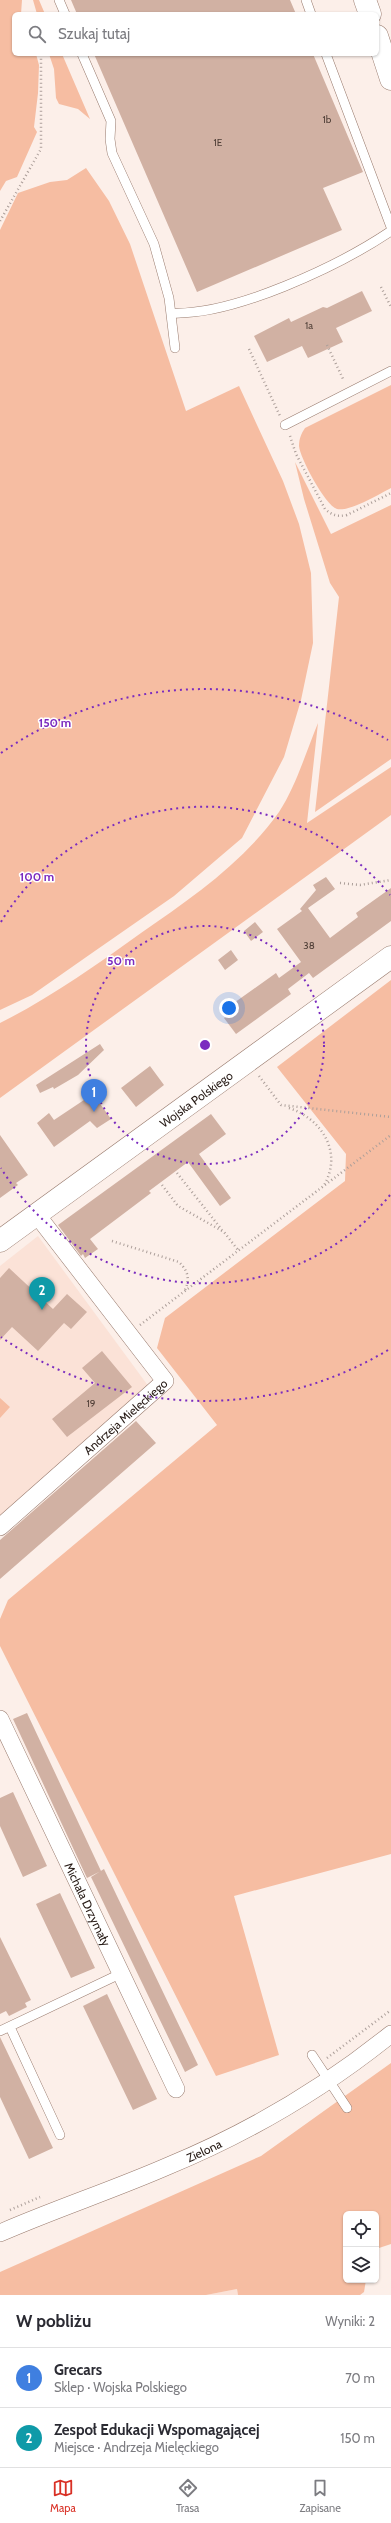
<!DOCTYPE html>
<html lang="pl">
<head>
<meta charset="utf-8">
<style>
  :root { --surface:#fff; --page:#f7f7f7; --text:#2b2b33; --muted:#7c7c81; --line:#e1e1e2; --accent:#d93025 }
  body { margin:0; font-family:Cabin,sans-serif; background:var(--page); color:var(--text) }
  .controls { position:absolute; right:12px; bottom:12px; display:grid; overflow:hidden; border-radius:6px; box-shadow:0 1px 3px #0004 }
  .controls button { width:36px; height:36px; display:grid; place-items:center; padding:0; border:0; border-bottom:1px solid var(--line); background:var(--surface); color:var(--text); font:20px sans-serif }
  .you { position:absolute; left:229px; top:1008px; width:14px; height:14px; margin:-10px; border:3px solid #fff; border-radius:50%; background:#1a73e8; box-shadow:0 0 0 6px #1a73e833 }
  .badge { display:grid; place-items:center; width:26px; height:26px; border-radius:50%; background:var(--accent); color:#fff; font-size:13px; font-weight:700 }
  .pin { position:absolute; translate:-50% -33px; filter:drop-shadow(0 1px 2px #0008) }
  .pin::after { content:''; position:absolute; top:21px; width:14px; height:12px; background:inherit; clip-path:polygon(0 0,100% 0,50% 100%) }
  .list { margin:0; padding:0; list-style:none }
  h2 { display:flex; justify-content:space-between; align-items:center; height:52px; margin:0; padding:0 16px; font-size:17px }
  h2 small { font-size:13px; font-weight:400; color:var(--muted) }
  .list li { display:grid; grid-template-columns:26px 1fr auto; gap:12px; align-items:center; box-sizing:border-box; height:60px; padding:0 16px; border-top:1px solid var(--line) }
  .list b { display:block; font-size:15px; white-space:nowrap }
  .list p { margin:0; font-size:13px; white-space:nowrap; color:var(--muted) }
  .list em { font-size:13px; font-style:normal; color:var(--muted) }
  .icon { flex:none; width:22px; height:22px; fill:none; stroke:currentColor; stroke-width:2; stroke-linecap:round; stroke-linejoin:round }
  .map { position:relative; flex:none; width:391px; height:2295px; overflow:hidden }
  .search { position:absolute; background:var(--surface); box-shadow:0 1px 3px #0004; left:12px; right:12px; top:12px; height:44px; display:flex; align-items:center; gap:10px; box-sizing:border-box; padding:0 14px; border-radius:6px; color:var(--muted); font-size:15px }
  .sheet { height:172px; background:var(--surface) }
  nav { display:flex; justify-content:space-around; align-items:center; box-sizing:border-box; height:56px; border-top:1px solid var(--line); background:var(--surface); font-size:11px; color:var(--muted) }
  nav a { display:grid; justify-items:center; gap:2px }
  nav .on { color:var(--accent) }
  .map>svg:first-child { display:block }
</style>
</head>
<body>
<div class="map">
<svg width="391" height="2295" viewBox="0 0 391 2295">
  <rect width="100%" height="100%" fill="#fcefe9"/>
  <path fill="#fbe2d7" d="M38,1236L149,1387L0,1520V1266Z
    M237,2289L238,2295H206Z"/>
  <path fill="#f6bda2" d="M0,0H22L21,14H14V54H36L39,65L38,93L34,127L37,132L17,177L6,181L0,191Z
    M33,0H39L45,14H37Z
    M49,54H62L90,119L78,109L59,104L56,98L54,69Z
    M86,168L109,201L130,244L186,411L239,386L283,481L299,524L311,573L313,643L301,700L284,757L242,838L222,855L174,896L92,953L32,995L0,1010V230L18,193L50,182L67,180Z
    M391,385V488C379,494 350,512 337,509C325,505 300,458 299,446C299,439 301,434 305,428Z
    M295,462L331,534L391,505V759L315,812L339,597L330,583L304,499Z
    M318,723L307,823L391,767V815L0,1098V1023C50,998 95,966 141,933C191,898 243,863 279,812C296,786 306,752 318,723Z
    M391,980V1854L234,1896L279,2055L216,2076L0,1646V1619L8,1600L217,1425L157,1348L165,1318L345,1181L346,1154L277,1067Z
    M0,1398L10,1407L0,1418Z
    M391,2063V2244L376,2249V2214H346V2280H366L364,2292L360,2295H238L237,2289L206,2295H0V2272L261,2156Z"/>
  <path fill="#d1b1a3" d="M71,0H290L296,14H77Z
    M94,54H313L363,172L323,188L342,230L197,292Z
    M362,291L372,311L336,328L343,342L308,358L302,346L267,362L254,336L289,318L291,322L323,307L327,308Z
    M326,877L335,889L308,908L330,938L358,917L356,913L391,888V921L313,978L309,973L288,989L291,994L236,1034L224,1018L228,1015L224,1010L276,973L279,978L301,962L277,929L302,911L300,909L316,890L313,885Z
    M255,922L263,932L251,941L244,931Z
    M231,950L238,960L225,970L218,960Z
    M100,1044L104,1050L78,1075L54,1089L53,1087L40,1093L36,1085Z
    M150,1066L164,1085L136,1107L121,1088Z
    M93,1094L111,1119L97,1128L90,1121L54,1147L37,1123L49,1113L54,1120Z
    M211,1114L226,1134L199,1154L231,1198L220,1206L188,1162L149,1191L151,1193L90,1239L98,1249L85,1258L83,1254L81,1256L58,1225Z
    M0,1135L28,1175L16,1183L18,1185L0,1198Z
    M9,1268L53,1309L67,1294L87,1312L71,1329L64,1323L38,1351L12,1327L0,1340V1278Z
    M102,1351L132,1387L67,1437L52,1419L95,1383L82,1368Z
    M136,1421L156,1443L0,1579V1540Z
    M27,1713L101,1871L87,1878L13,1719Z
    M13,1792L47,1866L23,1877L0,1826V1798Z
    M104,1869L198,2065L185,2072L91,1877Z
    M60,1893L95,1968L71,1978L36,1904Z
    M0,1937L31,2000L25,2003L27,2007L9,2016L6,2011L0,2014Z
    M107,1994L157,2099L133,2110L83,2006Z
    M0,2037L53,2148L29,2159L0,2097Z"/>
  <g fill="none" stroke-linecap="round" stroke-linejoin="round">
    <g stroke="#987a6d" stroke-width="10">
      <path id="lane" d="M59,0L65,14
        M306,0L311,14
        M82,54L111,121L110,139L112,153L154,244L169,298L175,348
        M326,54L391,227
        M171,313C233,316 339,266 391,231
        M285,425L391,371
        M10,2027L60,2135
        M0,2031L122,1973
        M312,2055L347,2108"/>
    </g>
    <g stroke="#987a6d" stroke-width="18">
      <g id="street">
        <path id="s1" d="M0,1527L165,1381L37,1215"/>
        <path id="s2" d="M0,1719L176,2089"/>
        <path id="s3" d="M0,2233C55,2209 113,2190 168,2166C248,2133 324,2088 391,2034"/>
      </g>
    </g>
    <g stroke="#987a6d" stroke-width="23">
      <g id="secondary">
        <path d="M365,0L370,14"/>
        <path d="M377,36L391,79"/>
        <path id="s4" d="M0,1241L391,957"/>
      </g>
    </g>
    <path stroke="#ac9f9a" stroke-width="2.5" stroke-dasharray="1 3" stroke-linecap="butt" d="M0,221L41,149V54
      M381,287L391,307
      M327,345L344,381
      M249,349L280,416
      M290,436L296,454L325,509C332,515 337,517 347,515L391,493
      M340,883L360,885L391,880
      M259,1076L281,1105L391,1117
      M289,1108C322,1119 344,1153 323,1187
      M177,1173L222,1230
      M162,1185L178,1206L224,1232L238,1250
      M112,1241L179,1262C189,1272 190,1280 184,1292
      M140,1325L391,1135
      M327,2058L391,2010
      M10,2210L40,2197"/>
    <use href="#lane" stroke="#fff" stroke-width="9"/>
    <use href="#street" stroke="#fff" stroke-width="17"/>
    <use href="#secondary" stroke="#fff" stroke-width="22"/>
  </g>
  <g fill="none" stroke="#7b2cbf" stroke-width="2" stroke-dasharray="2 4">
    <circle cx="205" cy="1045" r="119"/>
    <path d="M390 1195A238 238 0 0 1 1 1168M1 922A238 238 0 0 1 390 895"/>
    <path d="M388 1350A356 356 0 0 1 1 1337M1 753A356 356 0 0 1 388 740"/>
  </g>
  <g text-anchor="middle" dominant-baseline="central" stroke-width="3" stroke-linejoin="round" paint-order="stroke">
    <g font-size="10" fill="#514038">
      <text x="327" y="119">1b</text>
      <text x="218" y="142">1E</text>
      <text x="309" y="325">1a</text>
      <text x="309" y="945">38</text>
      <text x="91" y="1403">19</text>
    </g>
    <g font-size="12" fill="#261a15" stroke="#fff">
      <text stroke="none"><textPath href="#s4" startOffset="242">Wojska Polskiego</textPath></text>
      <text stroke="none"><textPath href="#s1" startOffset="167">Andrzeja Mielęckiego</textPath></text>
      <text stroke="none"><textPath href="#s2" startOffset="205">Michała Drzymały</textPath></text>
      <text stroke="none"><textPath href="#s3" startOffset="220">Zielona</textPath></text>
    </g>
  </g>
  <circle cx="205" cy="1045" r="6" fill="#7b2cbf" stroke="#fff" stroke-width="2"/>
  <g font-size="12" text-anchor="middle" font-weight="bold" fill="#7b2cbf" stroke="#fff" stroke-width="3" stroke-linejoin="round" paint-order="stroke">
    <text x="55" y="727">150 m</text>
    <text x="37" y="881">100 m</text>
    <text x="121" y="965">50 m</text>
  </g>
</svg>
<div class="controls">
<button><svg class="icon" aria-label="locate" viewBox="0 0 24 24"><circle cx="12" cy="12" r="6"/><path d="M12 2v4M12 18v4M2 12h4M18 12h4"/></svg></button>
<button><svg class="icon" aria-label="layers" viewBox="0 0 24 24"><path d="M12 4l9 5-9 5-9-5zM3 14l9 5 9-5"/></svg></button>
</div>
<div class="you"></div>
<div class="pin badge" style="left:94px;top:1112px;background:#3f7fe0">1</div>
<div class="pin badge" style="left:42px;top:1310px;background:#0f9aa8">2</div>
<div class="search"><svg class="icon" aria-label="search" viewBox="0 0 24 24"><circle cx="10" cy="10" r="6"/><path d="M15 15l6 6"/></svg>Szukaj tutaj</div>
</div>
<section class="sheet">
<h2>W pobliżu<small>Wyniki: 2</small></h2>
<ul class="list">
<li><span class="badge" style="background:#3f7fe0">1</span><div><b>Grecars</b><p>Sklep · Wojska Polskiego</p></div><em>70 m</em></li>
<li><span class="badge" style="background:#0f9aa8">2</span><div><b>Zespoł Edukacji Wspomagającej</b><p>Miejsce · Andrzeja Mielęckiego</p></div><em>150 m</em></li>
</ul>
</section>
<nav>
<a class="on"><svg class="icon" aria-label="map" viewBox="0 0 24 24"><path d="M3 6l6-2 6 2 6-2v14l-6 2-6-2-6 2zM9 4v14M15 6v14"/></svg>Mapa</a>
<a><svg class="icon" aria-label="directions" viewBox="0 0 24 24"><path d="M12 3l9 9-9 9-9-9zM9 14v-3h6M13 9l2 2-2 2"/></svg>Trasa</a>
<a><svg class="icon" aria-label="saved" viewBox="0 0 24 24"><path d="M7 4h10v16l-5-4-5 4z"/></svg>Zapisane</a>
</nav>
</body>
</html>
